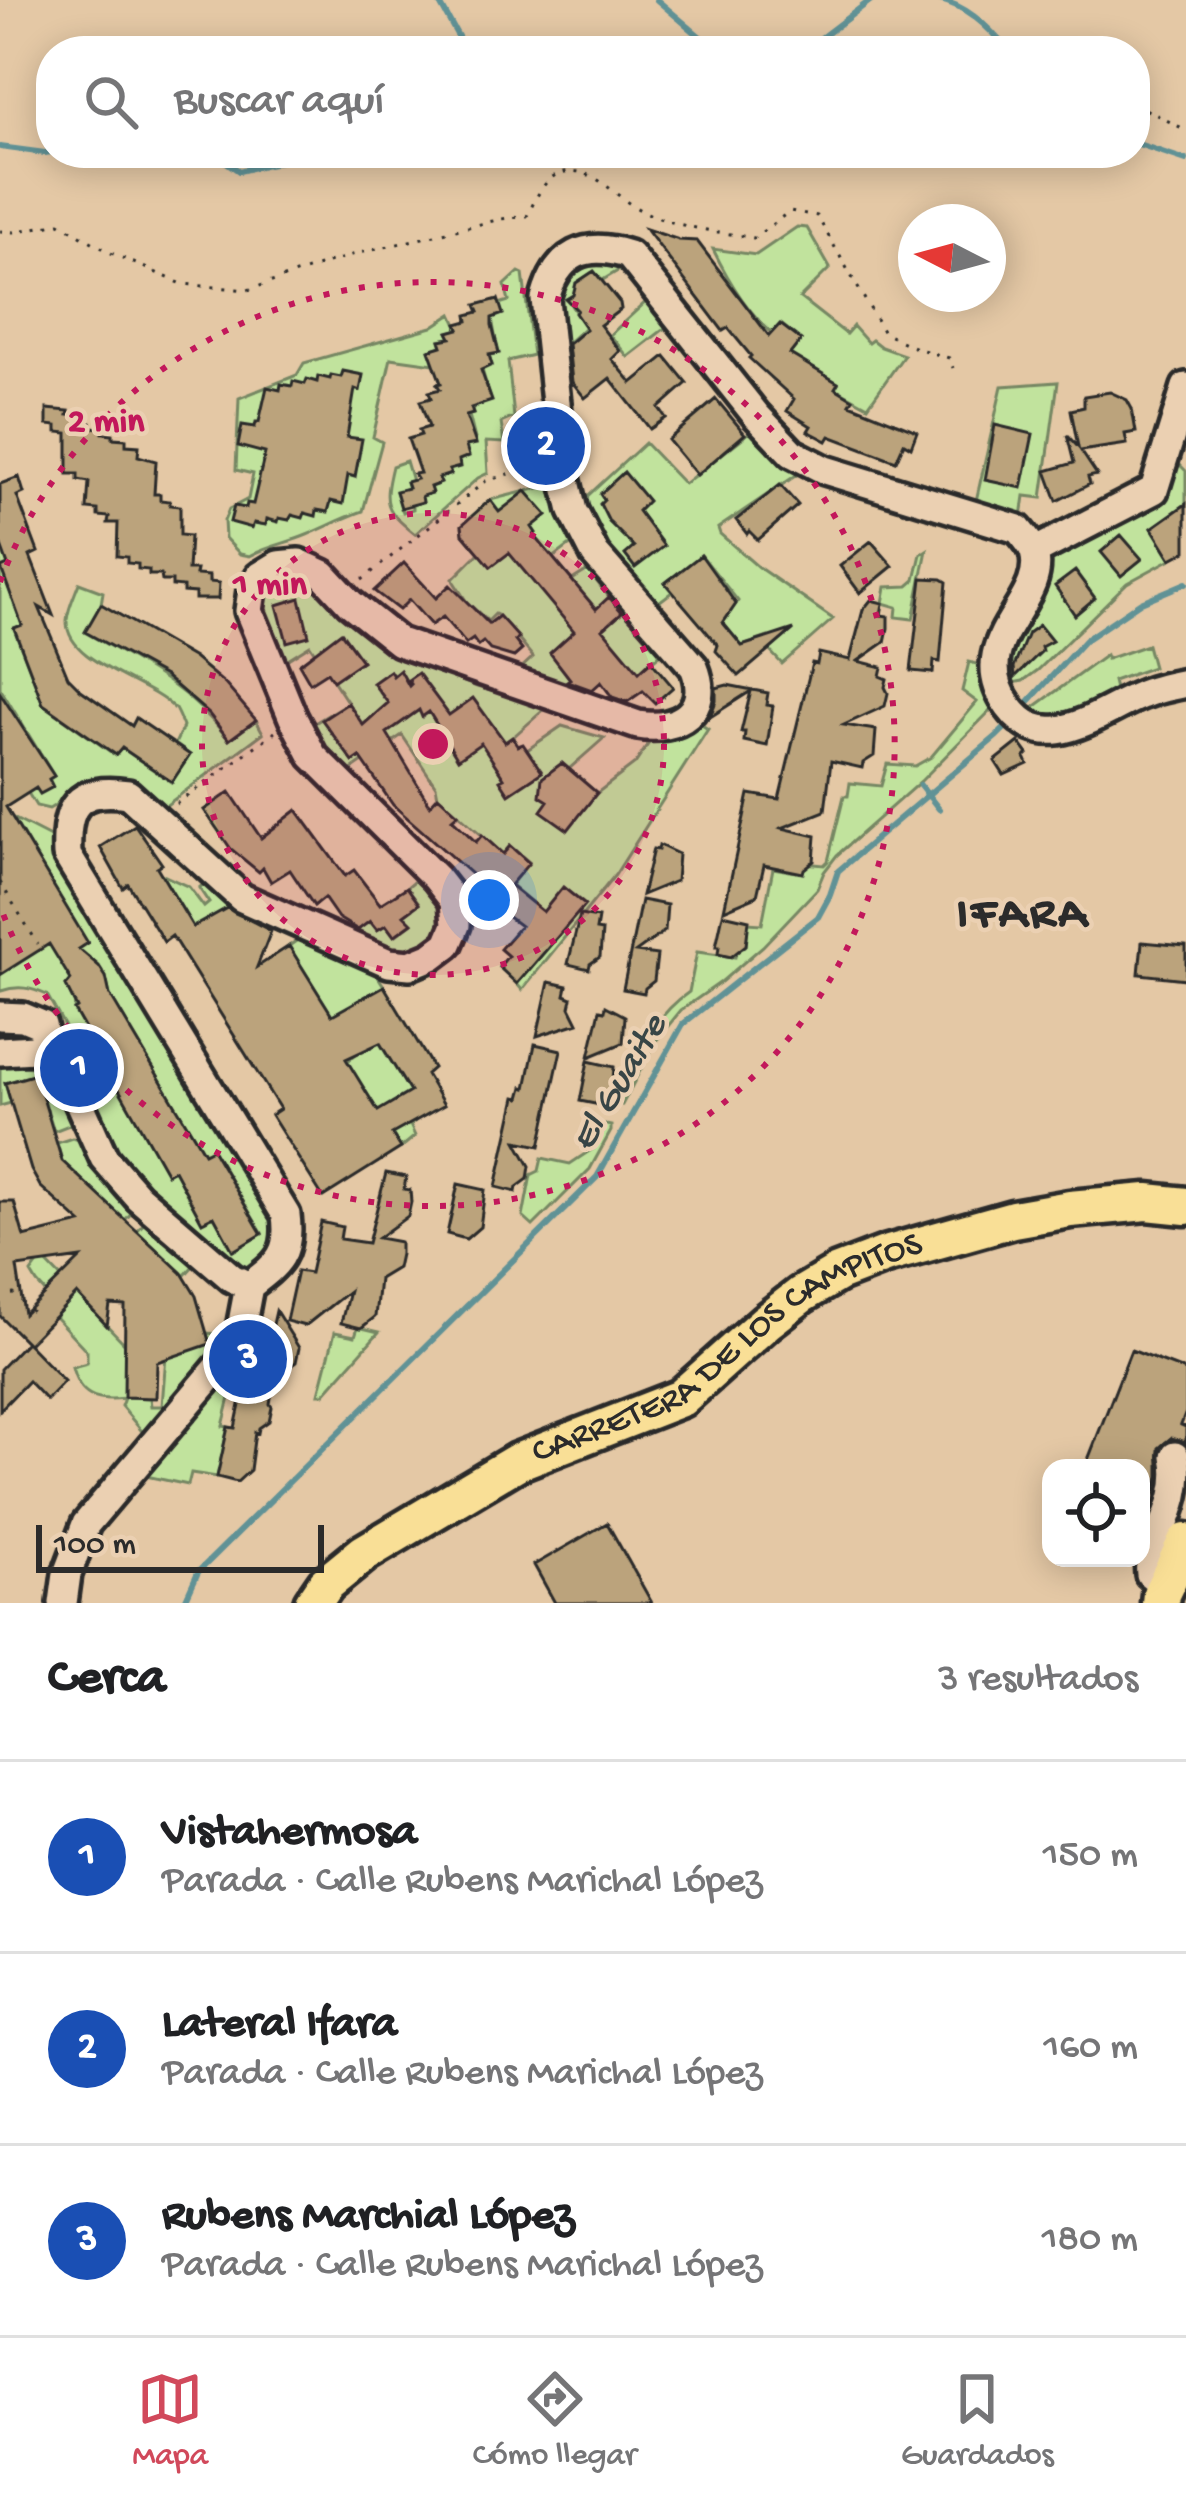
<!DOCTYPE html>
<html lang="es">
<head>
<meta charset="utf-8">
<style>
  :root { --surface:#fff; --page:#f2f2f2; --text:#202124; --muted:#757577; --line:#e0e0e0; --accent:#d1495b }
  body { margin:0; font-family:"Gochi Hand",sans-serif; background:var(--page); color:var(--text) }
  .controls { position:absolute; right:36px; bottom:36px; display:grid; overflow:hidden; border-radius:24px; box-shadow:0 6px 30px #0003 }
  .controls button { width:108px; height:108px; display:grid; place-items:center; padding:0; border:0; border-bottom:3px solid var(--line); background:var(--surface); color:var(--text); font:60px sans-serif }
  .compass { position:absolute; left:898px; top:204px; width:108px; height:108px; border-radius:50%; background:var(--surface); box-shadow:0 6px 30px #0003; rotate:276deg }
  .scale { position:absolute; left:36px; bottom:30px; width:288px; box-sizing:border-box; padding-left:12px; border:6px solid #2b2b2b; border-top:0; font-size:33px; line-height:42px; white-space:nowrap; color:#2b2b2b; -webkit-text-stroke:9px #ebd0b2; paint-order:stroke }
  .you { position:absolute; left:489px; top:900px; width:42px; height:42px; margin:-30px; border:9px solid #fff; border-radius:50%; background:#1a73e8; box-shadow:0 0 0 18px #1a73e833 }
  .badge { display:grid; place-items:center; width:78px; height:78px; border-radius:50%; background:var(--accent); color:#fff; font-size:39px; font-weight:700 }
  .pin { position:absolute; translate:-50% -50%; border:6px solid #fff; box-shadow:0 3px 12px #0006 }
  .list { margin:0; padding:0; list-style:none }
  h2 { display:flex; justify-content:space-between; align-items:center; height:156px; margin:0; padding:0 48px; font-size:51px }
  h2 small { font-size:39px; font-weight:400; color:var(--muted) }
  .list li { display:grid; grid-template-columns:78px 1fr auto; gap:36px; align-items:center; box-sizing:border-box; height:192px; padding:0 48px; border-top:3px solid var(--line) }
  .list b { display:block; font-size:45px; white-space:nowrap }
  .list p { margin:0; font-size:39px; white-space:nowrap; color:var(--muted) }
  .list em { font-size:39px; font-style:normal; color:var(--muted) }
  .icon { flex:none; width:66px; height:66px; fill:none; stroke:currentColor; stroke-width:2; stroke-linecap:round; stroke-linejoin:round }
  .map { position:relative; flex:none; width:1186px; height:1603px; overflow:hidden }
  .search { position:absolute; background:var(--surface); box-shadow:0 6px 30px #0003; left:36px; right:36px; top:36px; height:132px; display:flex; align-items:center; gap:30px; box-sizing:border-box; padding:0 42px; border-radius:48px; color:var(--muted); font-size:45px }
  .sheet { height:732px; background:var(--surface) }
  nav { display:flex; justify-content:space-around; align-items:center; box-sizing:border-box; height:168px; border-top:3px solid var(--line); background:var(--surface); font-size:33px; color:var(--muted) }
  nav a { display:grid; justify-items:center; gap:6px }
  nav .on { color:var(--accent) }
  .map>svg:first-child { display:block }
</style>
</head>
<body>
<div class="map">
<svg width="1186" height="1603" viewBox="0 0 1186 1603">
  <rect width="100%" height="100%" fill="#e4c8a5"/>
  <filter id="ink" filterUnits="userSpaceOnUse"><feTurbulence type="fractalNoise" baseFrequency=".00833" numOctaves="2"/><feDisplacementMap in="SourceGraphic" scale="24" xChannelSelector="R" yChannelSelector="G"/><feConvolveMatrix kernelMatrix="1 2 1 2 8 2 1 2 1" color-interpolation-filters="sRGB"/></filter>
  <g filter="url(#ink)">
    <path fill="#c1e39d" stroke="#768764" stroke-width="3" fill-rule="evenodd" d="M797,227L807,228L830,268L800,298L846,334L853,326L868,343L872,340L881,347L904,355L868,406L835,388L838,383L814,369L795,398L771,378L801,340L781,324L772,333C746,311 728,280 713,249L756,255Z
      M592,262L605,263L621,269L601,281L596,274L591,273L576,283L579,292L571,296L569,302L585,327L559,351C556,307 546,284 592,262Z
      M519,272L523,274L533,355L508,361L514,417L501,423L504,443L486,442L488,473L478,478L415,534C384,509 383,504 392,466L406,461L412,481L408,488L396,492L403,512L413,509V505L422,496L431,493L430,487L440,483L439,478L451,474L449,470L459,460L466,446L476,443L469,415L473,414L471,407L491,400L482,370L492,365L489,355L498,353L492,318L502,314L499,304L509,301L505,285Z
      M648,300L668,326L628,357L610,335Z
      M452,314L459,329L449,332L451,338L440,340L442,346L430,350L434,364L391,358L373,437L382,442L363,511C343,518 326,527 307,535C288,543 268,546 250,556L240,554L225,538L224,521L229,509L248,499L253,474L236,470L239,398L297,375L304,363L432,327Z
      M1058,382L1042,498L1025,496L1022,517L976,501L1002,386Z
      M750,432L798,474L718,528L720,534L758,567L833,619L782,664L769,650L775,645L768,637L742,646L723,623L738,601L702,556L665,583L672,592L655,605L615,564L580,503L645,443L684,484Z
      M1178,463L1186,471V504L1152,528L1171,559L1127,583L1038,670L1023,681L1013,683C1000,652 1014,649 1025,622C1032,605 1042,564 1053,553C1093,514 1161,534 1178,463Z
      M551,485L573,543L553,558L572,580L588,570L604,591L662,653L639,672L581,669L558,689L516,673L533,657L499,616L495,614L488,621L467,602L454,582L453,579L479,553L463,534L462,525L490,500Z
      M0,543L8,565L2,569L22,625L14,628L43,704L115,755L122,748L171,782L190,755L175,744L183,727C182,724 177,712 175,709C149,681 65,663 67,620C68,608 75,594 79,583L103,592L101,604L86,633C144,665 187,686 229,740L256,720L263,733L164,807C140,789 112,767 81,784C69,791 61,803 49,809L36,806L28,793L54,776L0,688Z
      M927,550L913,619L896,617L897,607L883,603L886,587L908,586L915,580L921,554Z
      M273,578H292L308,582L385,651L477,687L548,706L513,737L518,746L527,750L562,726L604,738L569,769L597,793L635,764L653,737L692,719L708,729L615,875L522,990L517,984L584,904L563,887L543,912L511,885L529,862L510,846L503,854L438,796L436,786L402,735L347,773L308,727L348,703L310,645L283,662L263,616L264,585Z
      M1147,645L1153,667L1113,681L1116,694L1058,720L1026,713L1106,655L1107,659Z
      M969,662L981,665L985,691L994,707L921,781L837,855L824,872L817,889L763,946L721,982L681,1010L655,1042L622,1105L614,1103C636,1062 649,1019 689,992L697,952L735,957L737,947L743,948L746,945L748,923L762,924L773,868L802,873L805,863L824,865L828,861L844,796H848L850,783L881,786L887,764L915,766L931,757L977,702L962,691Z
      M13,818L52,838L61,865L273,1220L277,1246L257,1266L240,1271L216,1257L122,1156L105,1123L66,1029L47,995C31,988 19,985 1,991L0,989V872L60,959L87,943ZM94,962L106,977L110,996L204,1153L212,1149L262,1233L233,1251L214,1216L202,1221L174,1170L167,1173L74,1010L75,1003L66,986L82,968Z
      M161,874L189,887L204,907L209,903L199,888L206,882L234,905L195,930Z
      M418,878C441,900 448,909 436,940C399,958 389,948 353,933L370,921L377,930L386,925L395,936L411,924L404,915L419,903L407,887Z
      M299,939L377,975L384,986L355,1003L410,1092L401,1097L414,1122L410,1125L415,1136L401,1148L347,1062L356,1054L289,946Z
      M0,1064C62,1069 52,1067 77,1122L54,1131L36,1074L5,1083L11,1103L0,1106Z
      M601,1124L611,1126V1131L590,1169L533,1226L523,1217L531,1175L539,1171L542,1158L570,1164L594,1148Z
      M72,1138L80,1140L107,1182L135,1209L125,1220L62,1161L57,1143Z
      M145,1222L194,1265L184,1276L137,1231Z
      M42,1258L125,1344V1397L150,1398L151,1406H162L166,1355L210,1344L207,1333L216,1334L224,1339L145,1435L121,1406L124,1398C95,1402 79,1395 72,1367L87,1363V1351L55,1317L61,1309L37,1283L31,1273Z
      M358,1327L379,1332L324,1394H319L335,1332L355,1336Z
      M232,1376L240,1378L233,1386L223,1426L228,1427L217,1477L191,1473L188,1485L146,1476Z"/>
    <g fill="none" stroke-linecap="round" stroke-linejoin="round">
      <path stroke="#619296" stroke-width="6" d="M438,0L466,51
        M657,0L710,45L730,51
        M940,0C968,6 990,28 1008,51
        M804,51L871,0
        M1135,143L1186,160
        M0,147L45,153L51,152
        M214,153L239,171L281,161L290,153
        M1022,709L1085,640L1141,602L1186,583
        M920,785L939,809
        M184,1603L198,1572L597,1177L683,1024L818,917L830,895L838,871L997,736L1010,723"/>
    </g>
    <path fill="#bba37b" stroke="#2b2b2b" stroke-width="3" fill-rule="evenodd" d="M646,229L679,240L697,241L769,336L780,324L801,340L790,354L838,383L835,388L853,399L850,404L917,431L911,447L904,443L896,461L830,436L827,441L808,431L811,426L787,411L794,399L749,358L751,356L728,328L723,331Z
      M594,271L620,303L621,309L600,325L620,351L612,359L632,383L665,356L687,383L659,408L666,418L650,429L610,378L585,398L572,382L568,344L586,329L575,313L577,310L566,299L573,295L576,283Z
      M498,299L503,314L492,318V325L499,353L489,355L492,365L481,370L492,401L471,408L473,414L466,416L476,444L466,446L469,456L459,460L460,467L449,470L451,474L439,478L441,483L430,487L432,493L422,496L423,502L401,508L396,491L408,488L406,482L417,479L414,474L420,473L408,439L421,435L419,430L429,427L420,401L431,398L429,392L440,389L437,384L441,383L429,350L442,346L440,340L451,338L448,332L459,329L457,324L468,321L467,315L479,312L476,305Z
      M343,371L363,375L360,391L355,389L347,437L362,439L355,477L348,475L343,504L331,501L328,512L317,510L316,516L305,513L303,518L292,515L289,520L279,518L278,522L267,519L266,525L254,523L252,528L230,522L234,506L246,508L247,503L253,504L265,453L238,446L242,425L255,427L256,422H259L267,387L280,390L281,384L292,386L293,381L305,384L307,379L317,382L318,376L330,379L331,375L341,377Z
      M1110,392L1127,400L1132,409L1136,432L1125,434L1127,444L1081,451L1097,475L1088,477L1090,484L1057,501L1046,471L1074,463L1067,435L1078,447L1071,410L1084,407V396Z
      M716,399L745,434L697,475L668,440Z
      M47,409L69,411L68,415L81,416V422L91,423V427L103,428V433L113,434V438L126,439V445L139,446L138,456L156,461L154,494H160V500L170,501V505L180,506V535L190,536L188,570H197L196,575L209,576V582L219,583L218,599H195V593L183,592V587L172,586V581H162L161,575H149V570L138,569V564L127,563V557L117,556L118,523H108L109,517L98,516V510L87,509L89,482L78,480V474H68V433L57,432V426L47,425Z
      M995,425L1033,434L1022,488L985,480Z
      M624,472L648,501L638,511L664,546L635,568L625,555L634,547L609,522L600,504L604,500L600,494Z
      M19,477L24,493L17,496L38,552L30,556L53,615L39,607L68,677L81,690L132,726L136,718L190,755L172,782L122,748L116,755L43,704L14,628L22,625L1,568L8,565L0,543V484Z
      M780,485L798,505L758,540L749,531L747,534L736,520Z
      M526,491L547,515L532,527L536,533L534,535L596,609L609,597L622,612L603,629L639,672L651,661L673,687L655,703L643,691L627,702L612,697L601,682L592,690L567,681L570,679L550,653L574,631L509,553L491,567L463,534L462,525L490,500L499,512Z
      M1186,504V551L1171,559L1152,528Z
      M1121,535L1142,559L1121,576L1101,552Z
      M871,541L893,566L860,593L840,566Z
      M701,555L736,604L723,623L742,646L794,629L739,676L716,651L718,645L665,583Z
      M404,563L436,598L450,585L489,624L499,616L519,638L515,641L522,650L514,657L490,650L483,642L478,646L473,639L466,644L443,617L431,625L409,600L399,610L374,591Z
      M1075,571L1095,598L1075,615L1055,586Z
      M922,578L942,579L947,582L940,662L934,661L933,673L911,671Z
      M300,598L309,636L287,642L277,605Z
      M871,600L883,603L881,615L888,616V628L885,642L858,661L882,667L880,676L887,679L885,687L888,693L885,706L844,725L876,730L874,756L863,763L862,768L831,761L825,811L782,828L816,836L814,861L804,869L803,873L764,865L757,896L724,910L749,794L779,799L812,663L817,664L819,653L850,660L863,610Z
      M101,604L194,658L225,684L256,720L229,740L209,714L165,676L85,632Z
      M1039,625L1052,641L1041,647L1042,651L1015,677L1014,667L1028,633Z
      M341,632L362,661L333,681L327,672L310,683L299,664Z
      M400,670L409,686L411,684L408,680L418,673L449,715L473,698L505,742L512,737L518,746L523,744L542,772L509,794L500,780L504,778L481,743L458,759L429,712L422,717L419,710L387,733L430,805L438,796L458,814L452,819L476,842L482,835L503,854L510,846L529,863L510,885L543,912L563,887L585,905L517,984L499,967L508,956L500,949L520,926L474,891L481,883L393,805L360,757L353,762L322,720L348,703L363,725L388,703L373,683L390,671L393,676Z
      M727,685L768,693L766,705L773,706L767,746L744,741L745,732H741L751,691L710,717L716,701V688Z
      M0,693L54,776L49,779L53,787L40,794L36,788L6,807L88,943L79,949L99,966L106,977L110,995L179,1111L204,1153L212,1149L262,1234L233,1251L214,1216L202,1222L174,1170L167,1174L74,1010L77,1008L66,986L71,980L49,944L0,975Z
      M1019,742L1028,754L1025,757L1028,764L1004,775L995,761Z
      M562,763L597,793L568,830L541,811L548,801L540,796L542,778Z
      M230,792L261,838L297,810L345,876L354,870L380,904L407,887L419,904L404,915L412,923L394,936L386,925L377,930L370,921L358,930L338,918L324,898L314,906L290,870L271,882L263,868L259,872L231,849L204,810Z
      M135,825L162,864L157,867L193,927L227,908L271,931L257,967L289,946L332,1015L384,986L433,1068L426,1074L444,1105L392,1134L401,1148L323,1197L271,1115L280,1109L172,936L164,942L128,884L123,888L100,847ZM380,1043L410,1092L378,1111L346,1059Z
      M659,845L678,854L676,881L642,895L653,849L658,850Z
      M641,900L667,905L665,931L636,952L657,955L654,981L645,988L644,993L623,989Z
      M723,914L749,920L746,945L731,957L718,954L719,946H716Z
      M580,915L598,918L596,930L602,931L600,957L590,964L589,969L568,964Z
      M1142,942L1186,946V979L1139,974Z
      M549,982L567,986L565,995L572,998L570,1007L578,1023L537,1036Z
      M606,1006L625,1016L623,1043L589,1057L600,1010L605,1011Z
      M535,1044L561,1050L540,1146L516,1141L530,1166L528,1179L517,1187L516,1192L496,1187L516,1097L520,1098L523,1087L526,1088Z
      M588,1061L614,1067L612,1093L601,1100L600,1105L580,1101Z
      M36,1074L62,1161L182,1273L196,1296L210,1344L157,1362L156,1398L124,1397L125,1306L110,1305L107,1326L77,1294L28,1344L0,1316V1202H14L24,1237L81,1223L40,1186L31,1170L5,1083ZM81,1258L24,1314L17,1267Z
      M386,1173L406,1177L404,1189L410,1190L411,1202L408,1216L378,1238L400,1242V1254L397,1268L379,1279L375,1317L361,1328L341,1323L349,1291L305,1326L286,1321L297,1271L310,1273L321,1222L342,1227L340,1239L368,1243Z
      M458,1184L485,1190L480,1227L466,1239L447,1234Z
      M276,1311L299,1348L296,1362L282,1373L263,1369Z
      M26,1342L64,1381L46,1400L28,1381L0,1410V1369Z
      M1131,1350L1186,1371V1412L1181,1425L1186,1427V1442L1171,1438L1159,1448V1476L1155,1492L1141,1486V1468H1094L1086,1465Z
      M246,1377L273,1384L270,1404L272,1407L269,1421L259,1428L258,1433L255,1432L250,1470L237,1482L217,1477L228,1427L235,1428Z
      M607,1523L652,1603H555L534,1565Z"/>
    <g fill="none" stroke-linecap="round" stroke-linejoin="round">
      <g stroke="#2b2b2b" stroke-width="36">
        <path id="minor" d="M1034,552L1154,490L1186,387
          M0,1016L23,1017L42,1025L48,1052
          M0,1051L34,1049L48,1052
          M48,1052L61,1062L104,1158L138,1197L232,1278L249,1286
          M249,1286C279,1263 291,1254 286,1215L67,855C65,806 76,787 128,794L242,898L389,963L410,965L432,956L448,944L456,925L454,901L436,878L313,756L293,718L249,611L252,590L260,576L278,565L299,563L323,574L350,603L399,642L638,725C678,732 712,711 694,667L595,554L573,511L563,469L545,299C557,254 585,240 629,255L756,415L792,453L825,470L1018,529C1023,535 1032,545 1034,552C1049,603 962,641 1009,707C1046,758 1098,712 1141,695C1155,689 1171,686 1186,683
          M1165,1586L1150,1574C1148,1559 1154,1549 1160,1535C1171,1509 1181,1484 1175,1456
          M63,1603L67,1574L86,1524L238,1344L249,1286"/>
      </g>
      <g stroke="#2b2b2b" stroke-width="45">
        <g id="major">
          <path id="s1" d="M313,1603L326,1584L364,1553L517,1462L681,1398L766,1322L801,1295L838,1273L885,1255L1013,1219L1070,1209L1147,1202L1186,1206"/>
          <path d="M1160,1603L1161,1594L1186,1542"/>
        </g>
      </g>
      <path stroke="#2b2b2b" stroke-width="3" stroke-dasharray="3 9" stroke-linecap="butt" d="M1135,104L1186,130
        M0,231L14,232L60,223L111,253L182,284L248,290L352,255L501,219L527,216C535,201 543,178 561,173C591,164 611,193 635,207C670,227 715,231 754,238L790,211L817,216L884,333L916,348L949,358L953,368
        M362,580L486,481L537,465
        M176,804L275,732
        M0,882L38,944
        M0,1295L14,1294L33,1313"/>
      <use href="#minor" stroke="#ebd0b2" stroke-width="27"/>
      <use href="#major" stroke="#f9df96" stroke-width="36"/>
    </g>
  </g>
  <circle cx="433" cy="744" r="231" fill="#c2185b" fill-opacity=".12"/>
  <g fill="none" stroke="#c2185b" stroke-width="6" stroke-dasharray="6 12">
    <circle cx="433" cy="744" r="231"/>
    <path d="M0 582A462 462 0 1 1 0 906"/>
  </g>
  <g text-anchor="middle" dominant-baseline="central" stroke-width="9" stroke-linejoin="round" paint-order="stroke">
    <g font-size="36" fill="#2b2b2b" stroke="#ebd0b2">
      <text stroke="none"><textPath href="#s1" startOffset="492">CARRETERA DE LOS CAMPITOS</textPath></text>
    </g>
    <g font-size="39" font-style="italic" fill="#384546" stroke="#ebd0b2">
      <text transform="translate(621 1084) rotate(-59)">El Guaite</text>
    </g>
    <g font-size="48" font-weight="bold" letter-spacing="3" fill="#2b2b2b" stroke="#ebd0b2">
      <text x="1023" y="916">IFARA</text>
    </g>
  </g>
  <circle cx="433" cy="744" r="18" fill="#c2185b" stroke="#ebd0b2" stroke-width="6"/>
  <g font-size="36" text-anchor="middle" font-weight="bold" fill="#c2185b" stroke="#ebd0b2" stroke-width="9" stroke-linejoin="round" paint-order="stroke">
    <text x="106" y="430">2 min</text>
    <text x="270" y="593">1 min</text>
  </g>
</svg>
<div class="controls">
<button><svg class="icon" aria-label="locate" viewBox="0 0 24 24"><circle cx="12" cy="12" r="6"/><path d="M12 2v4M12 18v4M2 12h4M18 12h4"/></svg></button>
</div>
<svg class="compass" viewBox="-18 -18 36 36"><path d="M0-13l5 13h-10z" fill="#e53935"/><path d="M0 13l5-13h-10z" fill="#757577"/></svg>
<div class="scale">100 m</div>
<div class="you"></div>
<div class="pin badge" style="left:79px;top:1068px;background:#1a4fb4">1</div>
<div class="pin badge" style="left:546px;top:446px;background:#1a4fb4">2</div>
<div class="pin badge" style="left:248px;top:1359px;background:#1a4fb4">3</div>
<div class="search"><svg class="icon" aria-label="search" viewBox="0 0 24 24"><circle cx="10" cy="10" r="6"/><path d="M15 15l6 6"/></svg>Buscar aquí</div>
</div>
<section class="sheet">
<h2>Cerca<small>3 resultados</small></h2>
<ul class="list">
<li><span class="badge" style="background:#1a4fb4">1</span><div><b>Vistahermosa</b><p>Parada · Calle Rubens Marichal López</p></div><em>150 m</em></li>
<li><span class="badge" style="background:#1a4fb4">2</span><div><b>Lateral Ifara</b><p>Parada · Calle Rubens Marichal López</p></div><em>160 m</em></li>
<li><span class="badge" style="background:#1a4fb4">3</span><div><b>Rubens Marchial López</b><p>Parada · Calle Rubens Marichal López</p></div><em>180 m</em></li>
</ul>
</section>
<nav>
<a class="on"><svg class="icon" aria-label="map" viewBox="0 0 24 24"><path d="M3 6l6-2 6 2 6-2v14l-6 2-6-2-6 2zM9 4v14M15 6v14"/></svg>Mapa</a>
<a><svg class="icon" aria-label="directions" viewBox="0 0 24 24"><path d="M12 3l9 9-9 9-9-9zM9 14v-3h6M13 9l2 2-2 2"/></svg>Cómo llegar</a>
<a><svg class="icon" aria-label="saved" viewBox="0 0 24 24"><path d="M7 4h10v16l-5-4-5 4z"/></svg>Guardados</a>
</nav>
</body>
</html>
